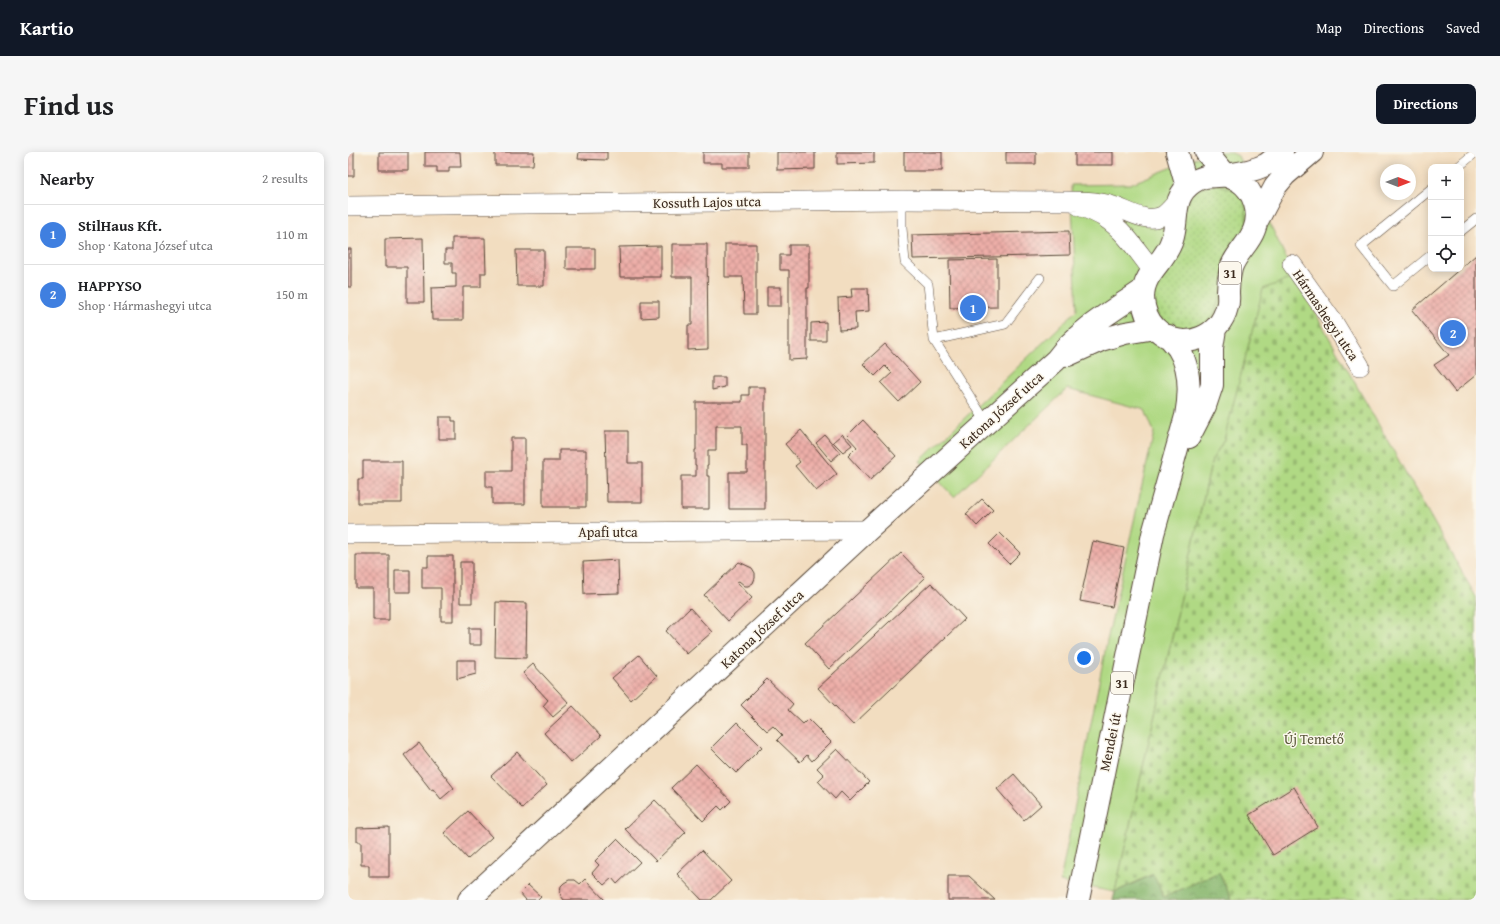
<!DOCTYPE html>
<html lang="en">
<head>
<meta charset="utf-8">
<style>
  :root { --surface:#fff; --page:#f6f6f6; --text:#202124; --muted:#757577; --line:#e0e0e0; --accent:#111827 }
  body { margin:0; font-family:"Gentium Book Plus",serif; background:var(--page); color:var(--text) }
  .controls { position:absolute; right:12px; top:12px; display:grid; overflow:hidden; border-radius:8px; box-shadow:0 2px 10px #0003 }
  .controls button { width:36px; height:36px; display:grid; place-items:center; padding:0; border:0; border-bottom:1px solid var(--line); background:var(--surface); color:var(--text); font:20px sans-serif }
  .compass { position:absolute; left:1032px; top:12px; width:36px; height:36px; border-radius:50%; background:var(--surface); box-shadow:0 2px 10px #0003; rotate:90deg }
  .you { position:absolute; left:736px; top:506px; width:14px; height:14px; margin:-10px; border:3px solid #fff; border-radius:50%; background:#1a73e8; box-shadow:0 0 0 6px #1a73e833 }
  .badge { display:grid; place-items:center; width:26px; height:26px; border-radius:50%; background:var(--accent); color:#fff; font-size:13px; font-weight:700 }
  .pin { position:absolute; translate:-50% -50%; border:2px solid #fff; box-shadow:0 1px 4px #0006 }
  .list { margin:0; padding:0; list-style:none }
  h2 { display:flex; justify-content:space-between; align-items:center; height:52px; margin:0; padding:0 16px; font-size:17px }
  h2 small { font-size:13px; font-weight:400; color:var(--muted) }
  .list li { display:grid; grid-template-columns:26px 1fr auto; gap:12px; align-items:center; box-sizing:border-box; height:60px; padding:0 16px; border-top:1px solid var(--line) }
  .list b { display:block; font-size:15px; white-space:nowrap }
  .list p { margin:0; font-size:13px; white-space:nowrap; color:var(--muted) }
  .list em { font-size:13px; font-style:normal; color:var(--muted) }
  .icon { flex:none; width:22px; height:22px; fill:none; stroke:currentColor; stroke-width:2; stroke-linecap:round; stroke-linejoin:round }
  .map { position:relative; flex:none; width:1128px; height:748px; overflow:hidden; border-radius:8px }
  header { display:flex; align-items:center; gap:24px; box-sizing:border-box; height:56px; padding:0 20px; background:var(--accent); color:#fff }
  header strong { font-size:19px }
  nav { display:flex; gap:22px; margin-inline-start:auto; font-size:14px }
  .intro { display:flex; align-items:center; justify-content:space-between; box-sizing:border-box; height:96px; padding:0 24px }
  h1 { margin:0; font-size:28px }
  .button { padding:10px 18px; border-radius:8px; background:var(--accent); color:#fff; font-size:14px; font-weight:700 }
  main { display:flex; gap:24px; padding:0 24px }
  aside { flex:1; background:var(--surface); border-radius:8px; box-shadow:0 2px 10px #0003 }
  .map>svg:first-child { display:block }
</style>
</head>
<body>
<header>
<strong>Kartio</strong>
<nav><a>Map</a><a>Directions</a><a>Saved</a></nav>
</header>
<div class="intro"><h1>Find us</h1><a class="button">Directions</a></div>
<main>
<aside>
<h2>Nearby<small>2 results</small></h2>
<ul class="list">
<li><span class="badge" style="background:#3f7fe0">1</span><div><b>StilHaus Kft.</b><p>Shop · Katona József utca</p></div><em>110 m</em></li>
<li><span class="badge" style="background:#3f7fe0">2</span><div><b>HAPPYSO</b><p>Shop · Hármashegyi utca</p></div><em>150 m</em></li>
</ul>
</aside>
<div class="map">
<svg width="1128" height="748" viewBox="0 0 1128 748">
  <defs>
    <pattern id="forest-crowns" width="20" height="18" patternUnits="userSpaceOnUse"><rect width="20" height="18" fill="#8cb972"/><path d="M2 6a3 3 0 1 1 6 0M12 15a3 3 0 1 1 6 0" fill="none" stroke="#74975d"/></pattern>
    <pattern id="cemetery-stones" width="16" height="16" patternUnits="userSpaceOnUse"><rect width="16" height="16" fill="#b0d984"/><path d="M2 7V4a2 2 0 0 1 4 0v3zM10 15v-3a2 2 0 0 1 4 0v3z" fill="#98ba72"/></pattern>
    <pattern id="park-dots" width="8" height="8" patternUnits="userSpaceOnUse"><rect width="8" height="8" fill="#b0d984"/><path d="M2 2h.1M6 6h.1" fill="none" stroke="#98ba72" stroke-width="1.8" stroke-linecap="round"/></pattern>
    <pattern id="building-cross-hatch" width="8" height="8" patternUnits="userSpaceOnUse"><rect width="8" height="8" fill="#edaea8"/><path d="M0 0l8 8M0 8l8-8" fill="none" stroke="#c18e88"/></pattern>
  </defs>
  <rect width="100%" height="100%" fill="#fbf7ec"/>
  <filter id="ink" filterUnits="userSpaceOnUse"><feTurbulence type="fractalNoise" baseFrequency=".025" numOctaves="2"/><feDisplacementMap in="SourceGraphic" scale="8" xChannelSelector="R" yChannelSelector="G"/><feConvolveMatrix kernelMatrix="1 2 1 2 8 2 1 2 1" color-interpolation-filters="sRGB"/></filter>
  <filter id="wash" filterUnits="userSpaceOnUse"><feTurbulence type="fractalNoise" baseFrequency=".012" numOctaves="4" result="noise"/><feDisplacementMap in="SourceGraphic" scale="16" xChannelSelector="R" yChannelSelector="G"/><feGaussianBlur stdDeviation="0.9" result="paint"/><feColorMatrix in="noise" values="0 0 0 0 0 0 0 0 0 0 0 0 0 0 0 0 0 1.4 0 .05"/><feComposite in="paint" operator="in"/></filter>
  <g filter="url(#wash)">
    <rect width="100%" height="100%" fill="#f2ddc0"/>
    <path fill="#b0d984" stroke="#768251" d="M863,0H882L890,4L947,125L876,288L864,308L767,740L712,730L759,489L806,280L797,258L719,237L606,345L572,309L729,158L723,33L782,32Z"/>
    <path fill="url(#forest-crowns)" stroke="#647248" d="M871,720L884,748H765L767,740L806,722L816,745Z"/>
    <path fill="url(#cemetery-stones)" stroke="#768251" d="M947,125L1128,445V748H884L871,720L816,745L805,722L767,740L864,308L876,288L915,137Z"/>
    <path fill="url(#park-dots)" stroke="#768251" d="M869,32L889,39L897,51L899,71L866,162L858,173L836,179L824,175L812,166L806,156L805,141C811,124 835,49 846,40C852,35 862,34 869,32Z"/>
    <g id="blocks">
      <path fill="url(#building-cross-hatch)" d="M0,0H6V24H0Z
        M31,0H60V18H31Z
        M77,0H112L113,15H101V20H89V15H77Z
        M147,0H186L185,13H147Z
        M231,0H259V8L230,7Z
        M355,0H401V15H374V11H355Z
        M429,0H467V17L429,18Z
        M489,0H526V11L489,12Z
        M556,0H594V19H556Z
        M658,0H688V12H658Z
        M727,0H765V13H727Z
        M721,79L722,103L565,107L564,83Z
        M75,86L76,150H59V115H37V87Z
        M104,86H137L138,121H133V135H115V168H84L83,136L108,135V121H104V111H97V98H104Z
        M324,92H359L360,197L340,198V173H344V125H324Z
        M377,92H408V162H396L395,125H377Z
        M441,93H461V136H459V207L441,208V118H432V103H441Z
        M313,94V125H272L271,95Z
        M218,96H247V117H218Z
        M0,97H3V135H0Z
        M168,98H196V134H169Z
        M1128,103V223L1107,240L1086,213L1101,203L1064,158Z
        M649,107V155L602,156L601,108Z
        M419,135H433V154H419Z
        M503,136H520L521,159L507,160L508,177L491,178L490,146L504,145Z
        M293,149H311V165L293,166Z
        M478,170V189H463V171Z
        M537,192L572,230L551,250L533,231L544,221L537,214L527,224L515,212Z
        M364,225H377V235L364,238Z
        M401,235H417V357H381V320H399V293H394V274H368V298H360V313H359V324H361V357H333V324H348V313H347V298H348V250H394V243H401Z
        M91,265H104V269H108V287H91Z
        M515,268L548,304L522,328L500,304L509,295L499,284Z
        M453,278L489,322L468,339L447,314L452,310L437,292Z
        M257,279H280V311H294V350H259Z
        M494,282L504,293L495,300L485,290Z
        M477,283L492,301L483,309L468,291Z
        M163,286H177V352H144V335H138V319H163Z
        M211,298H238V355H195V309H211Z
        M15,309H54V351H10V327H15Z
        M634,347L645,358L629,374L618,362Z
        M652,381L672,401L661,412L641,392Z
        M745,389L776,396L764,455L732,449Z
        M553,401L577,426L481,517L457,491Z
        M8,403H41V468H25V436H8Z
        M80,404H105V469H93V436H74V415H80Z
        M270,408L271,441L236,442L235,410Z
        M112,410H124V451H112Z
        M391,410L404,416L407,421V426L405,431L400,434H397L391,429L389,430L404,446L380,469L356,443Z
        M47,418H62V440H47Z
        M583,431L617,467L505,573L470,536Z
        M148,450L179,451L178,506L147,505Z
        M342,456L364,480L339,502L318,479Z
        M121,476H133V493H121Z
        M291,503L309,524L283,548L264,526Z
        M109,508H128V522L109,527Z
        M185,512L221,551L205,565L195,554L200,548L175,521Z
        M419,527L445,552L440,558L455,572L460,567L483,590L464,609L459,603L452,610L429,588L434,583L425,574L419,579L393,553Z
        M225,554L253,584L223,611L196,581Z
        M389,570L414,595L388,621L363,596Z
        M71,591L106,636L93,647L85,637L83,638L56,603Z
        M489,597L521,630L502,649L493,640L487,647L470,629L476,623L469,616Z
        M169,600L199,633L174,656L143,624Z
        M348,612L383,649L374,658L370,654L355,669L323,636Z
        M666,622L693,653L676,668L649,637Z
        M946,635L970,675L925,703L901,663Z
        M307,648L338,680L308,709L277,677Z
        M120,659L144,685L120,707L96,681Z
        M41,675V725H21V713H13V690H9V676Z
        M269,687L292,710L269,732L264,726L256,733L244,721L251,713L247,709Z
        M354,698L383,729L363,748H354L329,722Z
        M600,724H621L647,748H600Z
        M237,727L257,748H216L213,744L212,739L213,734L216,731L221,728H227L232,732Z
        M180,733L193,745L190,748H178L172,741Z"/>
    </g>
  </g>
  <g filter="url(#ink)">
    <use href="#blocks" fill-opacity="0" stroke="#564536" stroke-width="1"/>
    <g fill="none" stroke-linecap="round" stroke-linejoin="round">
      <g stroke="#564536" stroke-width="10">
        <path id="lane" d="M1110,15L1128,0
          M1083,37L1013,94L1045,134L1083,103
          M554,48V76L557,110L580,132L586,188L633,262L642,268
          M1113,79L1128,67
          M586,188L657,172L692,126"/>
      </g>
      <g stroke="#564536" stroke-width="20">
        <path id="street" d="M0,54L554,48L718,49C733,49 748,49 762,53C778,57 798,73 816,63C821,59 827,52 831,47
          M731,54C739,57 749,61 757,66C777,79 790,100 805,119
          M944,112L986,171L1012,214
          M0,382L520,378"/>
      </g>
      <g stroke="#564536" stroke-width="24">
        <path id="secondary" d="M829,0L839,35
          M858,0L877,23
          M720,203L753,188L777,181L807,176
          M121,748L520,378L708,208C730,178 765,159 795,138"/>
      </g>
      <g stroke="#564536" stroke-width="24">
        <path id="primary" d="M877,23C881,25 887,27 891,29C906,39 913,61 906,78C901,92 888,101 883,116C881,124 880,132 880,140C880,145 881,150 879,155C872,184 838,199 813,181C796,169 790,144 800,126C807,113 819,104 824,88C831,68 823,45 844,31C858,21 865,26 879,23C891,21 906,19 917,13C923,10 928,4 934,0
          M909,69L927,35L937,23L964,0
          M841,285L857,254L864,233V196L867,177
          M730,748L805,382L838,264C842,242 843,216 830,196C827,192 823,188 820,184"/>
      </g>
      <use href="#lane" stroke="#fff" stroke-width="9"/>
      <use href="#street" stroke="#fff" stroke-width="19"/>
      <use href="#secondary" stroke="#fff" stroke-width="22"/>
      <use href="#primary" stroke="#fff" stroke-width="22"/>
    </g>
  </g>
  <g text-anchor="middle" dominant-baseline="central" stroke-width="3" stroke-linejoin="round" paint-order="stroke">
    <g fill="#fbf7ec" stroke="#75685c" stroke-width="1">
      <rect x="871" y="110" width="22" height="22" rx="3"/>
      <rect x="763" y="520" width="22" height="22" rx="3"/>
    </g>
    <g font-size="13" font-weight="bold" fill="#3b2a1e">
      <text x="882" y="121">31</text>
      <text x="774" y="531">31</text>
    </g>
    <g font-size="14" fill="#3b2a1e" stroke="#fbf7ec">
      <text transform="translate(359 50) rotate(-1)">Kossuth Lajos utca</text>
      <text transform="translate(978 163) rotate(56)">Hármashegyi utca</text>
      <text transform="translate(653 258) rotate(-42)">Katona József utca</text>
      <text x="260" y="380">Apafi utca</text>
      <text transform="translate(414 477) rotate(-43)">Katona József utca</text>
      <text transform="translate(762 590) rotate(-78)">Mendei út</text>
    </g>
    <g font-size="14" fill="#585638" stroke="#fbf7ec">
      <text x="966" y="587">Új Temető</text>
    </g>
  </g>
</svg>
<div class="controls">
<button>+</button>
<button>−</button>
<button><svg class="icon" aria-label="locate" viewBox="0 0 24 24"><circle cx="12" cy="12" r="6"/><path d="M12 2v4M12 18v4M2 12h4M18 12h4"/></svg></button>
</div>
<svg class="compass" viewBox="-18 -18 36 36"><path d="M0-13l5 13h-10z" fill="#e53935"/><path d="M0 13l5-13h-10z" fill="#757577"/></svg>
<div class="you"></div>
<div class="pin badge" style="left:625px;top:156px;background:#3f7fe0">1</div>
<div class="pin badge" style="left:1105px;top:181px;background:#3f7fe0">2</div>
</div>
</main>
</body>
</html>
